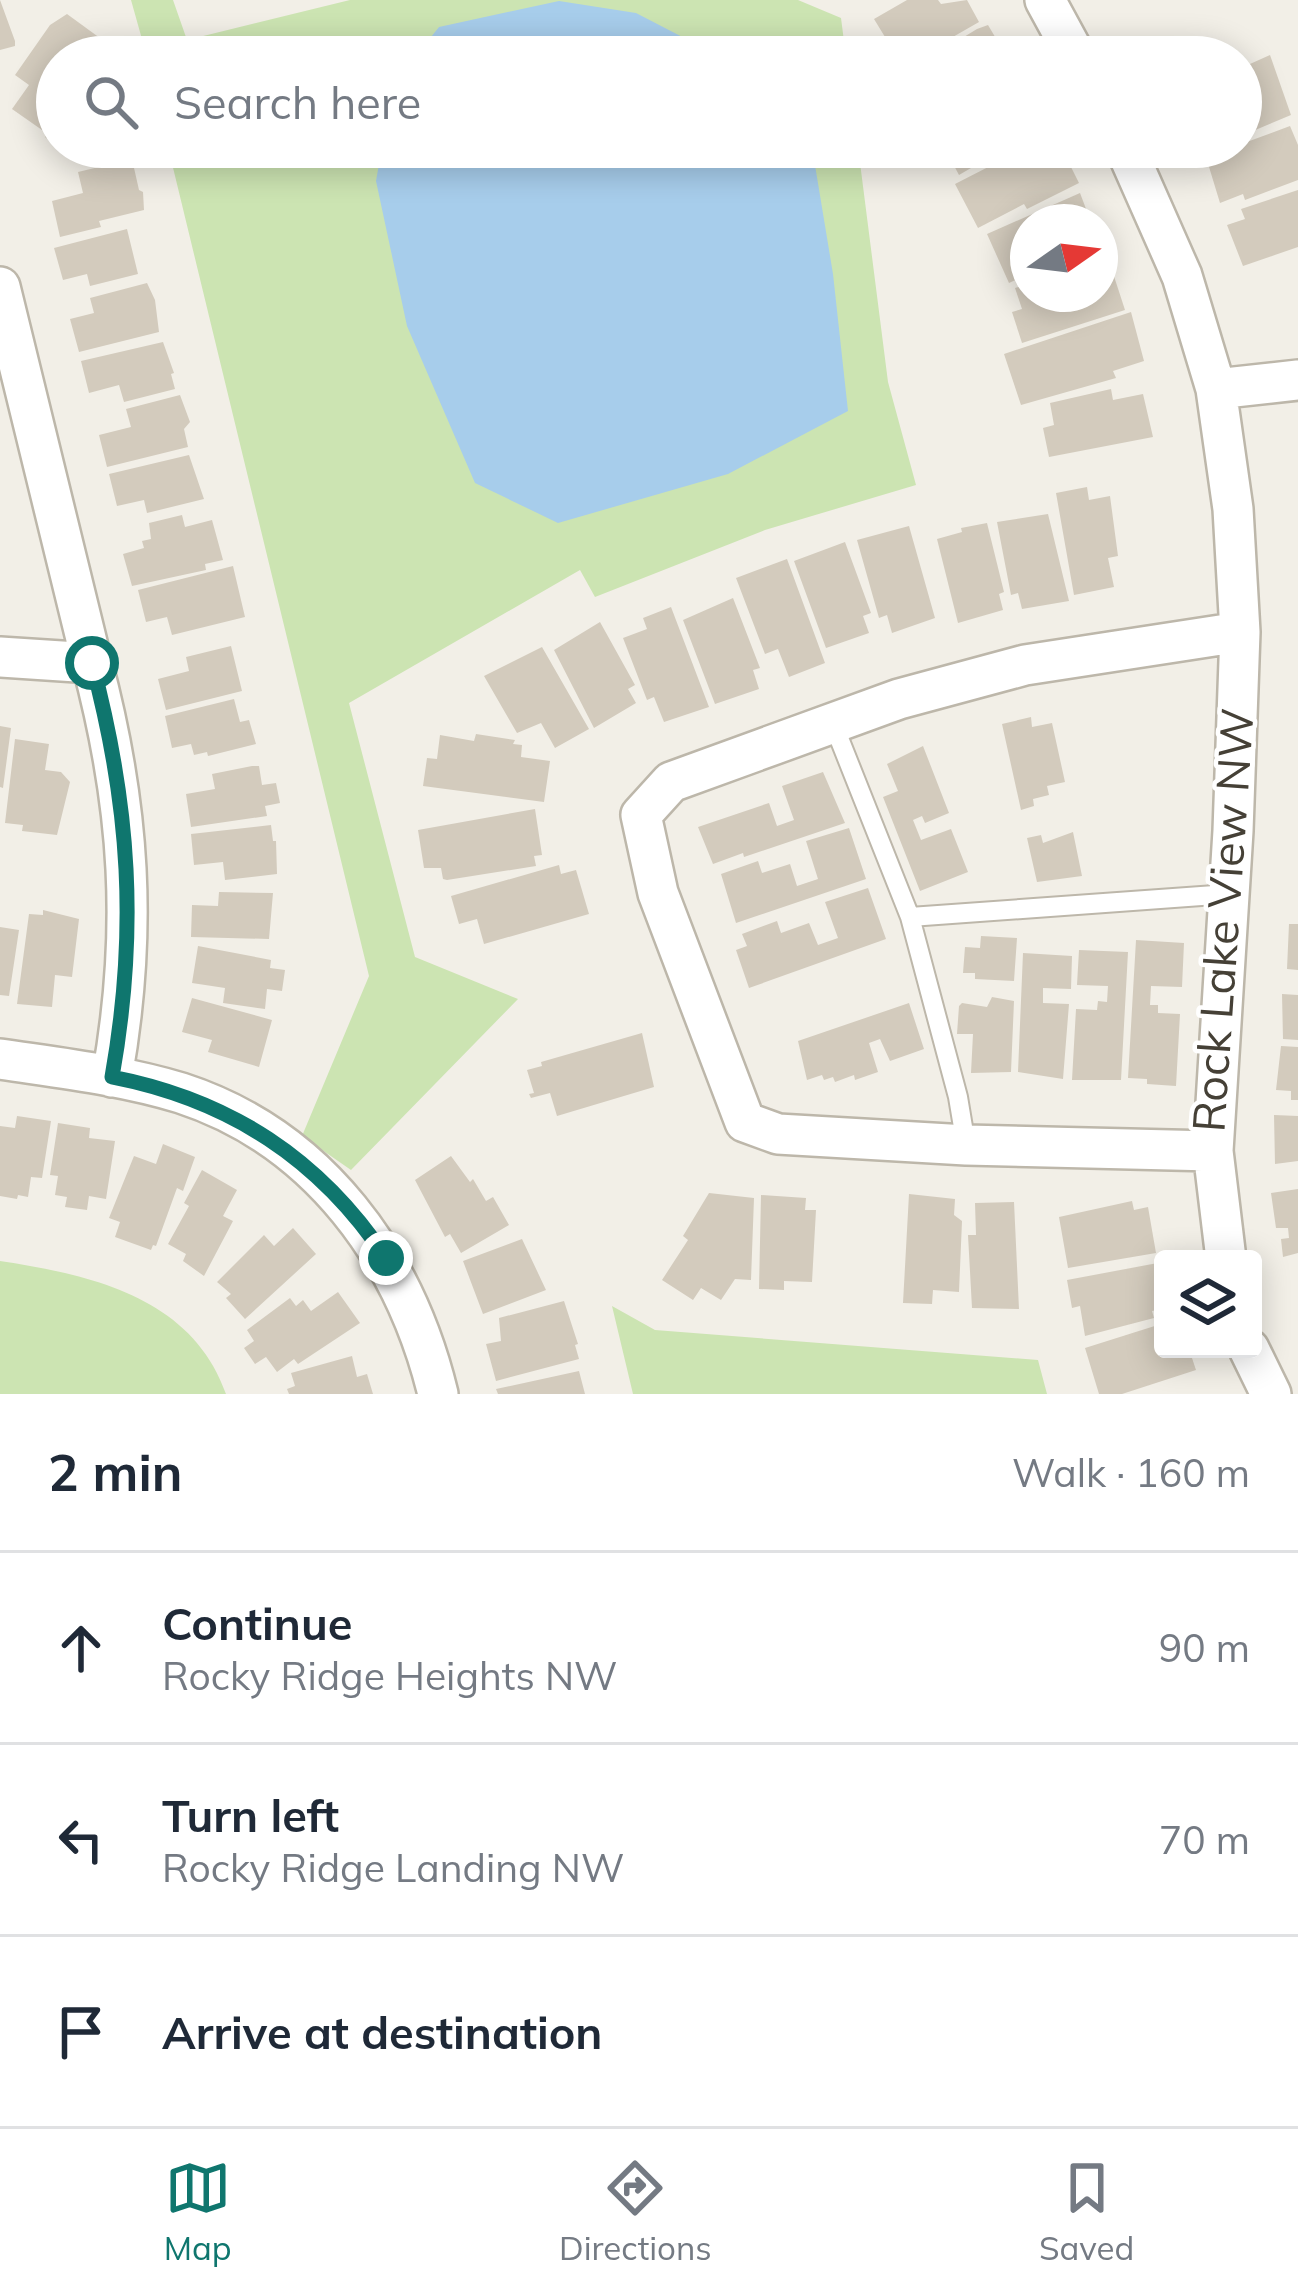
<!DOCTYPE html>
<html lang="en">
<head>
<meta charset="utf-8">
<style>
  :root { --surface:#fff; --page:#f2f2f3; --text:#1f2937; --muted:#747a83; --line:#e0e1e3; --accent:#0f766e }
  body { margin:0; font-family:Mulish,sans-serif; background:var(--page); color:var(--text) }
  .controls { position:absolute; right:36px; bottom:36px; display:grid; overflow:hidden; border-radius:12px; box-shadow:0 6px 30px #0003 }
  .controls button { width:108px; height:108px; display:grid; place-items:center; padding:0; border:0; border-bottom:3px solid var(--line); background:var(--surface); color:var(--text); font:60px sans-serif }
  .compass { position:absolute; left:1010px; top:204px; width:108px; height:108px; border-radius:50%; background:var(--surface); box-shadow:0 6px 30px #0003; rotate:76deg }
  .stop { position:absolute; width:36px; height:36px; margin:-27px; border:9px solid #0f766e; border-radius:50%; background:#fff }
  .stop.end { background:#0f766e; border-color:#fff; box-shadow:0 3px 12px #0008 }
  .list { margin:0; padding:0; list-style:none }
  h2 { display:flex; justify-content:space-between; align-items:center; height:156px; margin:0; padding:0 48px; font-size:51px }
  h2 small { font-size:39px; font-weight:400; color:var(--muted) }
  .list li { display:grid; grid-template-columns:78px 1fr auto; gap:36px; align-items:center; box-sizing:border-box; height:192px; padding:0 48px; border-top:3px solid var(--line) }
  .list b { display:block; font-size:45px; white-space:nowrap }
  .list p { margin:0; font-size:39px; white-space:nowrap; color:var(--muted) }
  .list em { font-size:39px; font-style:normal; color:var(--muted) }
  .icon { flex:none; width:66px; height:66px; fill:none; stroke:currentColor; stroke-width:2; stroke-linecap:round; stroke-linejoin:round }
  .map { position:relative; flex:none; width:1298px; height:1394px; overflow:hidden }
  .search { position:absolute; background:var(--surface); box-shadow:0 6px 30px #0003; left:36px; right:36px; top:36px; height:132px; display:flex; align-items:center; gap:30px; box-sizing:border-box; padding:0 42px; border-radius:66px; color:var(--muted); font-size:45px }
  .sheet { height:732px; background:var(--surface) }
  nav { display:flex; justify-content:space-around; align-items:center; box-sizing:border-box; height:168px; border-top:3px solid var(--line); background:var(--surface); font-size:33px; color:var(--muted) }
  nav a { display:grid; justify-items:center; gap:6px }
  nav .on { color:var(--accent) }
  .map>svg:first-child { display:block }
</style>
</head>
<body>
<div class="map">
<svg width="1298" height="1394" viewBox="0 0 1298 1394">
  <rect width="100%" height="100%" fill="#f2efe7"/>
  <path fill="#cce4b2" d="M131,0H173L187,40L350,0H798L841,18L846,57H147Z
    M168,147H858L888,382L916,485L765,530L595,597L580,570L349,703L415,957L518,999L351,1170L302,1136L369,976Z
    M0,1261C91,1275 192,1297 226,1394H0Z
    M612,1306L655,1330L1038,1360L1047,1394H633Z"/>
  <path fill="#a7cdeb" d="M559,1L636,13L721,57H415L439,27Z
    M382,147H812L833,274L848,411L728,474L558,523L475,483L407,326L376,181Z"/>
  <path fill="#d3cbbd" d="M0,0L15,41V46L0,50Z
    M907,0H938L941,4L967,0L979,22L918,57H890L880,40L885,37L874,19Z
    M67,14L104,41L92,57H57V109L42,130L12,109L29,85L15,75L50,25Z
    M988,25L1007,57H931L977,29Z
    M1270,55L1291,115L1241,136V68Z
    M57,122V147H100L90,159L79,150L71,159L45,137Z
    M1290,126L1298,145V180L1245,200L1243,194L1220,203L1206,157Z
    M944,147H1007L959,175Z
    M1027,147H1035L1041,158L1061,147L1079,183L1027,209L1024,204L978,228L955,184Z
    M132,159L139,190L143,192L144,210L99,221L101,227L60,237L52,201L83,193L78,172Z
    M1298,190V247L1243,266L1227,225L1245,219L1241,209Z
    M1080,193L1091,222H1028V274L1009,283L987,234Z
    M127,229L138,274L90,286L87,274L63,280L54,248Z
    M1110,264L1125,310L1022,343L1012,312L1022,309L1015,288L1028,284V294H1100V267Z
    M147,283L155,300L159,332L79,352L70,319L94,313L90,298Z
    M1131,312L1144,361L1113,371L1116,378L1021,405L1004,354Z
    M163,342L174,373L171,374L175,389L124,402L119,385L89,393L81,361Z
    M1111,389L1113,400L1143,394L1153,437L1049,457L1043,428L1054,425L1050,403Z
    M180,395L190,422L184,429L188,447L107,467L99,435L131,427L126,409Z
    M189,455L204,499L147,513L144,500L117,506L109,474Z
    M1087,487L1089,500L1110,496L1118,556L1108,558L1114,587L1074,595L1056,493Z
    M1048,514L1069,601L1022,609L1018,593L1011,595L997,522Z
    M182,515L185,527L212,520L223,560L205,564L206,570L132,586L123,554L144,548L142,541L151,539L149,523Z
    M987,523L1004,592L999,594L1003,610L958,623L937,539L962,532L961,528Z
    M909,526L935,618L892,633L887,615L879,618L857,540Z
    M845,542L871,613L863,616L869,633L826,648L794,561Z
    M787,559L825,663L789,677L778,649L765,654L736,578Z
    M233,566L245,617L172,635L167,617L146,622L138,590Z
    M733,598L760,668L753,670L759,689L715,704L683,620Z
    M671,607L709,707L664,722L654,697L647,700L623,638L647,629L643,618Z
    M600,622L635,685L628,689L636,703L594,728L554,650Z
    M231,646L242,691L166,710L158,679L189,671L186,657Z
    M542,647L589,729L555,748L541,723L517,733L484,676Z
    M234,699L240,722L249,720L256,744L208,756L207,752L194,755L191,744L172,748L165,716Z
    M1031,717L1032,727L1052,723L1065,782L1047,786L1049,795L1033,799L1034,806L1021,810L1002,724Z
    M0,726L11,728L3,788L0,787Z
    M476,734L515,740L513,744L522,745L521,757L550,761L544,802L423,786L427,758L437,759L440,735L474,741Z
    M15,739L49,744L45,770L61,772L70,782L57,835L22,831L23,825L5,823Z
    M923,746L949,813L925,823L922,816L913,820L921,840L951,829L968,872L920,891L883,797L898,791L887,764Z
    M252,766H259L262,785L276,783L280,803L265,806L267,816L191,827L186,794L215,789L212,774Z
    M823,772L845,823L744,857L743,853L713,864L698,827L769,803L777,826L794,820L782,786Z
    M535,809L542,855L534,856L536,866L447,880L443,879L441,868H424L418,830Z
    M271,825L273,841H276L277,874L225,880L223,862L194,865L191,834Z
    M849,828L866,879L736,923L721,874L758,861L762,873L790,864L797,886L818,879L806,841Z
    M1073,832L1082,876L1037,882L1027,838L1041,835L1043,843Z
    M559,865L561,874L576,870L589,914L484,944L477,919L459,924L451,896Z
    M868,888L886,939L749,988L736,950L747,946L742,934L777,921L781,933L809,923L818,945L838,938L825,902Z
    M219,892L273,893L269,939L191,937L192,905L218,906Z
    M43,910L79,919L72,977L55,975L52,1007L17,1004L29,914L43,915Z
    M1289,924H1298V970L1287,969Z
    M0,927L19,930L9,996L0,995Z
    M981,936L1017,938L1014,981L975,979V973H963L965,947L980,948Z
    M1136,940L1184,943L1182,987L1151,986L1150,1005H1158V1013L1180,1014L1176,1086L1147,1084V1079L1128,1078Z
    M198,946L271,960L270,968L285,970L282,991L267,989L265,1009L223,1003L225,988L192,983Z
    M1079,950L1128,952L1121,1080H1072L1076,1009L1097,1010L1098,1001L1107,1002L1108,986L1077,985Z
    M1023,953L1072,956L1071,989L1043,988V1003L1069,1004L1063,1079L1018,1072Z
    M1282,994L1298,995V1040L1283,1039Z
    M992,997L1014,1001L1011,1072L971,1073L973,1034H957L959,1006L962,1003L987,1007Z
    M192,998L272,1020L259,1067L208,1052L212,1040L182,1032Z
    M909,1003L924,1049L890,1061L880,1039L869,1043L878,1072L855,1080L854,1075L835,1082L833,1077L824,1080L822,1075L807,1080L798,1041Z
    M642,1033L654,1087L557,1116L550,1093L531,1098L529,1094L534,1093L527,1070L542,1066L541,1062Z
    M1281,1046L1298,1047V1100H1291V1091L1276,1090Z
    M1274,1115L1298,1116V1161L1275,1164Z
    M17,1116L51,1121L42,1178L31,1177L28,1197L18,1195L17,1199L0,1196V1126L15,1128Z
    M58,1123L90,1128L89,1138L115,1141L106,1199L89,1196L87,1210L65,1207L67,1197L55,1195L58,1176L50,1175Z
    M163,1144L195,1157L183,1191L177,1188L156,1246L153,1245L151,1250L115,1237L120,1222L109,1218L134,1156L156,1164Z
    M451,1156L470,1182L473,1179L486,1201L493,1197L509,1225L461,1253L450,1234L445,1237L415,1180Z
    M202,1170L237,1190L223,1216L233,1221L204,1276L183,1261L186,1254L168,1244L189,1206L184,1203Z
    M1298,1189V1253L1283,1257L1281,1239L1289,1238L1288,1228H1276L1271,1193Z
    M709,1193L754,1198L751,1280L735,1279L721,1300L701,1288L693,1300L662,1280L688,1240L683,1236Z
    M909,1194L955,1199L954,1215L962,1221L959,1292L933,1290L932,1304L903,1303Z
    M761,1195L806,1198L805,1210H816L812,1282L784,1281V1290L759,1289Z
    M1132,1201L1134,1210L1148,1207L1156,1253L1068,1268L1059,1217Z
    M1014,1202L1019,1309L972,1308L968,1235H976L975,1203Z
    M293,1228L316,1254L245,1319L226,1298L231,1294L217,1282L264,1235L274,1246Z
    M522,1239L546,1290L483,1314L463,1261Z
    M1163,1262V1309L1152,1311L1154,1318L1085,1336L1080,1306L1072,1308L1067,1280Z
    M338,1292L360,1323L298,1364L294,1359L277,1372L266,1357L255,1364L244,1348L254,1341L247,1330L290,1298L296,1306L303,1300L311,1311Z
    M564,1301L578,1344L575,1345L579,1359L496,1381L486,1344L501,1341L499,1318Z
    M1161,1324L1163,1349H1189L1196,1370L1122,1394H1099L1085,1348Z
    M352,1356L357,1377L367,1374L373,1394H289L287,1389L295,1386L291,1373Z
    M579,1371L585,1394H498L496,1389Z"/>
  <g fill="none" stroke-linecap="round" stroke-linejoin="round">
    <g stroke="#bdb7aa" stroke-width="22">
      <path id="service" d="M833,723L910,917L958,1097L966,1145
        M910,917L1229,894"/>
    </g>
    <g stroke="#bdb7aa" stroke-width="44">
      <path id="minor" d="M1045,0L1076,57
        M1125,147L1182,276L1216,389L1233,509L1240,632L1233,831L1213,1151L1226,1259
        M0,287L92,663
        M1216,389L1298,380
        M0,657L92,663C130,806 138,931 112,1077
        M0,1059C60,1068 122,1075 181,1093C319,1138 405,1258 438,1394
        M1213,1151L966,1145L778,1134L745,1122L658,893L641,815L671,782L899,699L1025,665L1240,632
        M1249,1349L1271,1394"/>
    </g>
    <use href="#service" stroke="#fff" stroke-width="18"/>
    <use href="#minor" stroke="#fff" stroke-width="39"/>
  </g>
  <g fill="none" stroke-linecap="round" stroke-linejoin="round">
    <path stroke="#0f766e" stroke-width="15" d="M92,663C130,806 138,931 112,1077C230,1100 320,1159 386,1258"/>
  </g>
  <g text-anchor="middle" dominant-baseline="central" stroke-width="9" stroke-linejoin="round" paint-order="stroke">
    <g font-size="45" fill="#454036" stroke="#fff">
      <text transform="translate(1222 920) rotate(-86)">Rock Lake View NW</text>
    </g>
  </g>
</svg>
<div class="controls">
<button><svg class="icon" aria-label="layers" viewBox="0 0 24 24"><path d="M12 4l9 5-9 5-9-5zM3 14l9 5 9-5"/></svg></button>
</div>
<svg class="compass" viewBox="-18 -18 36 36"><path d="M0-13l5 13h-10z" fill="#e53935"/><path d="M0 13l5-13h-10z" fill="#747a83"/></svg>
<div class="stop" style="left:92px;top:663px"></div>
<div class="stop end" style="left:386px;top:1258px"></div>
<div class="search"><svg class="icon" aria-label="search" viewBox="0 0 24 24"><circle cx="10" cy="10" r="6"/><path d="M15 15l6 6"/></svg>Search here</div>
</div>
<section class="sheet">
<h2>2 min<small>Walk · 160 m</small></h2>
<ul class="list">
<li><svg class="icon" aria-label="ahead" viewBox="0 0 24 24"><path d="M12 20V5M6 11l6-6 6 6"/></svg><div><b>Continue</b><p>Rocky Ridge Heights NW</p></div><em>90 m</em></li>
<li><svg class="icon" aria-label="left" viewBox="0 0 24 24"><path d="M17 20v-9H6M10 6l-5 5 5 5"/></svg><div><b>Turn left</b><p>Rocky Ridge Landing NW</p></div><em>70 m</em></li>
<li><svg class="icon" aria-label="arrive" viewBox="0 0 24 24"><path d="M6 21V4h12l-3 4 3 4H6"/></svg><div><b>Arrive at destination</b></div></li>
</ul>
</section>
<nav>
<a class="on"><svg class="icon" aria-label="map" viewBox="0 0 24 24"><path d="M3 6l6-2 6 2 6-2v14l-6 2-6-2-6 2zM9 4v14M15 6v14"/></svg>Map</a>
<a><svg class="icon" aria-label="directions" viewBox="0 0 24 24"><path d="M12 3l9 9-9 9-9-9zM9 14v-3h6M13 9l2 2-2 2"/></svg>Directions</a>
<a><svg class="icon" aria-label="saved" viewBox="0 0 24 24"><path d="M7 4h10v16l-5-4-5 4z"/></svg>Saved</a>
</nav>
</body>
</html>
